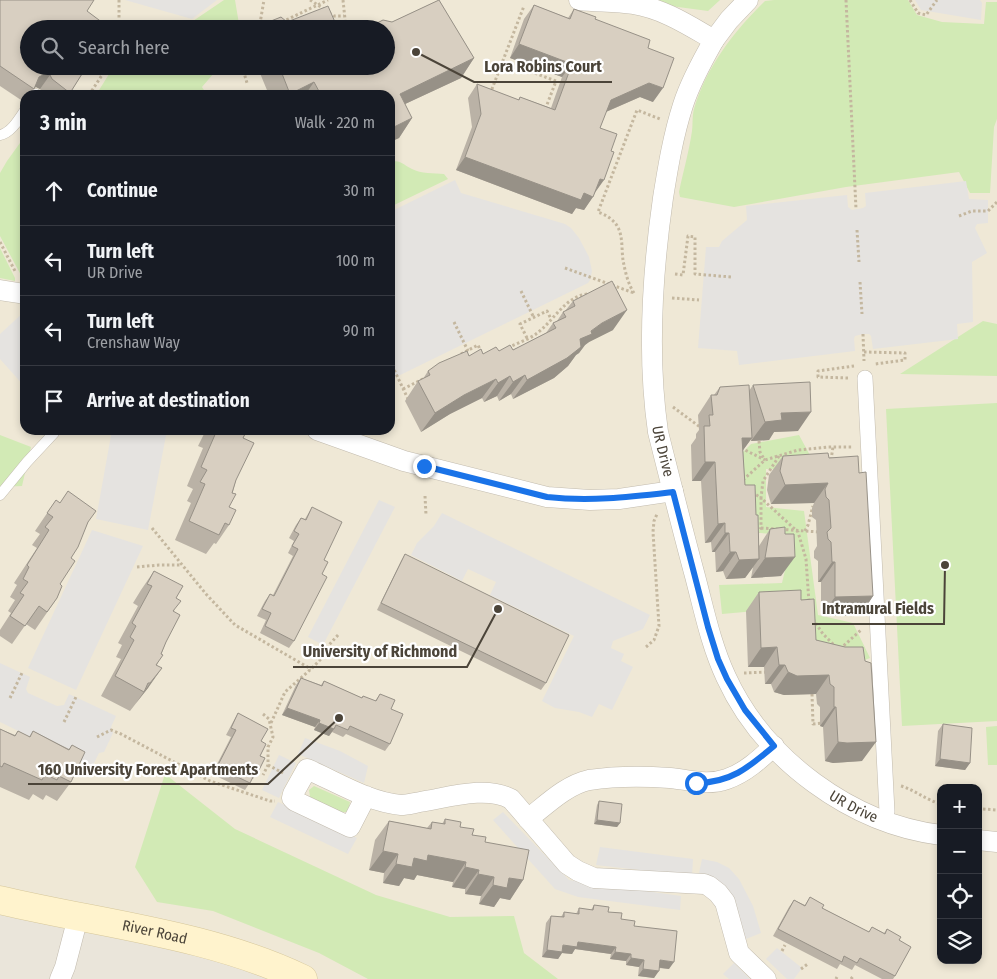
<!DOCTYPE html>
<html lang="en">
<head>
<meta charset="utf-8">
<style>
  :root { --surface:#171b24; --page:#242831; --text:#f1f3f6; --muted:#9ea1a6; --line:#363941 }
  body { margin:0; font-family:"Fira Sans Condensed",sans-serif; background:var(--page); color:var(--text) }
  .controls { position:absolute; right:15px; bottom:15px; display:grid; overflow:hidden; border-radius:10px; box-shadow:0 2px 8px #0003 }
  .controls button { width:45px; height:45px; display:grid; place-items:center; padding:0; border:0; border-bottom:1px solid var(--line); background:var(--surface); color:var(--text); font:25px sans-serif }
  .stop { position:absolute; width:15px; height:15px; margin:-11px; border:4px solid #1a73e8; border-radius:50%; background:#fff }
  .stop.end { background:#1a73e8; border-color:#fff; box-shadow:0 1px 5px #0008 }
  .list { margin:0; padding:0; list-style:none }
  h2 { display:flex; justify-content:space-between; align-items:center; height:65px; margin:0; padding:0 20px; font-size:21px }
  h2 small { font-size:16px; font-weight:400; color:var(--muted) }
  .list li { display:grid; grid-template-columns:32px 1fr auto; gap:15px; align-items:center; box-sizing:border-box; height:70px; padding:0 20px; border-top:1px solid var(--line) }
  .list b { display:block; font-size:19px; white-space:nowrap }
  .list p { margin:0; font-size:16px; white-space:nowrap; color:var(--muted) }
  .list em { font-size:16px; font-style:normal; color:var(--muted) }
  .icon { flex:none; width:28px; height:28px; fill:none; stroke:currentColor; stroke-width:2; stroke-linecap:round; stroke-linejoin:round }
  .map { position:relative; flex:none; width:997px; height:979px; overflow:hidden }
  .search { position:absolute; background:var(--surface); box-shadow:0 2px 8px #0003; left:20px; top:20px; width:375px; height:55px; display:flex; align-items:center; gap:12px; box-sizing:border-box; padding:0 18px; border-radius:28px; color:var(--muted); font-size:19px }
  .panel { position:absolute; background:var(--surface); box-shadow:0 2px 8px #0003; left:20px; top:90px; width:375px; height:345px; border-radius:15px }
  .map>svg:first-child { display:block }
</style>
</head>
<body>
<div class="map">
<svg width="997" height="979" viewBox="0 0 997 979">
  <rect width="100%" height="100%" fill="#f6f3ec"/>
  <path fill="#eae5da" d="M0,896L296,979H0Z"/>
  <path fill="#efe8d6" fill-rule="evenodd" d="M0,0H997V979H303L0,900ZM29,29H386V66H29ZM25,95H390V430H25ZM941,788H978V960H941Z"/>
  <path fill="#d2eab5" d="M224,0H235L239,24L238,29H167L174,21L190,23Z
    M626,0H720L708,11Z
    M774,0H908L917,15L942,22L984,24L986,2H997V119L994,127L990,193H970L959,172L846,187L734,207L680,197L679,192C683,172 689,152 692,131C693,124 692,116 694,109C706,67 735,30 765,1Z
    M114,66H220L202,87L207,95H96Z
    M25,136V277L23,279L0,236V173L7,161Z
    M390,161C403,161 402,164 412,169C421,174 434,173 444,174L448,179L390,207Z
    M0,248L15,278V281L0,278Z
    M983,321L997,324V376L900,374Z
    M997,403V721L902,726L886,409Z
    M0,435L31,447L22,486L0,487Z
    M799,435L818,470L766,469V507L804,511L818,615L853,623L870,658L852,665L808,654L799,607L722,614L719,585L782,583L786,566L773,534L745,532L731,464L751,444Z
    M997,726V765H988L986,727Z
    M165,774L235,829L376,895L450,917L514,916L524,953L558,979H368L319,953L213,911L157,902L135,867Z
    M314,786L350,802L348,812H341L310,797L309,790Z"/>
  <path fill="#e5e3e0" d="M125,0H217L192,19Z
    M915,0H980L982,3L981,20L921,10Z
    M455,180L461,193L565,224L571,228L579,238L589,257L592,271L590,280L588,283L390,380V212Z
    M966,181L969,199L988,200V223L977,224L975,228L987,253L972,262L973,322L957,324L958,339L873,349L871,336L869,334H863L855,336L854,339L855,351L739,365L737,351L698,348L706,247H719L722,241L747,220L746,206L847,195L848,207L852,210L863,208L866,206L865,193Z
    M25,311V387L0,359V334Z
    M112,430H167L148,530L96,519Z
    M379,500L395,507L323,645L308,637Z
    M442,513L650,615L643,629L613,641L611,648L624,654L621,661L633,667L612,710L599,704L592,717L579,712L555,708L542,701L574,636L490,595L496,582L468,569L462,581L411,555L417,543L434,526Z
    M92,530L143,546L76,690L28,668Z
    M0,663L30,677L26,689L28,693L57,706L64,705L69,694L116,716L111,727L113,733L104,752L99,753L92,767L0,722Z
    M305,738L340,751L368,766L364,783L298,754Z
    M279,755L296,763L279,798L262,790Z
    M278,802L357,838L348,854L270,817Z
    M503,812L569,880L681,896L680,910L578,897L555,889L493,820Z
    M600,847L693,859L692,876L596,865Z
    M702,859L717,862L729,868L739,879L753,906L761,933L746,939L734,900L726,887L714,877L699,873Z
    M777,948L802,968L794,979H787L766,959Z
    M734,963L750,979H729L723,974Z"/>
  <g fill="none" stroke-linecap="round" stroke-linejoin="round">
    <g stroke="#c2bbae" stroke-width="11">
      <path id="service" d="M35,95L36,94
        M0,135C11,133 19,119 25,110
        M0,495L27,462L54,433L55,430"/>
    </g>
    <g stroke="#c2bbae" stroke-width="16">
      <path id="pedestrian" d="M865,378L887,812"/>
    </g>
    <g stroke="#c2bbae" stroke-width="21">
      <g id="minor">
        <path d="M579,0C597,2 616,1 633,4C664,9 688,25 714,40L729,20L748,0"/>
        <path id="s1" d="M714,40C702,61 690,83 683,105C673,136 668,167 663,198C652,275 647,356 658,432C670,480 682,528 695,576C704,610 711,645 726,677C764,760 852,824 941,835"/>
        <path d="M0,290L25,294"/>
        <path d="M317,430L404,461L547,497L590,500L619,499L673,491"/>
        <path d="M366,796L350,827L295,801L292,798L293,794L307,769C337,782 368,802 401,805C407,805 414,803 420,802C447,798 486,785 511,799L567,864L578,871L594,878L704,884L709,886L718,893L725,902L739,953L766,979"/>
        <path d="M528,819C546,805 566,785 589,780C615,776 644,776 670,778C690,780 707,786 727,779C745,773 760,759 774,746"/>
        <path d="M978,840L997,842"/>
        <path d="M60,979L65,967L78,917"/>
      </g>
    </g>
    <g stroke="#d6c79b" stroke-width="29">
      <g id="secondary">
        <path id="s2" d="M0,900C101,924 209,934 303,979"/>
      </g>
    </g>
    <path stroke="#c4b79f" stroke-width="3" stroke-dasharray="2.5 2.5" stroke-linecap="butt" d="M119,0V29
      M310,0L324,9
      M343,0L346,29
      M846,0L856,209
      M910,0L918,13L926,15L937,0
      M329,13L334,16H344
      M282,22L328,0
      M259,29L264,0
      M502,61L556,81L545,110
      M242,66L247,83
      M490,94L524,6
      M89,95L108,66
      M959,216L972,211H988L997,202
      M857,230L859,262
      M0,242L16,273
      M565,268L634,293
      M675,274L683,275L688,236L695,237V274L731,277
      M860,282L862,314
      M521,291L534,318
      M634,293C628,284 625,271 623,260C621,246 624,230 612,220C608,216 603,214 598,212L637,110L660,119
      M672,298L699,300
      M454,322L468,351
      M863,334L864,361
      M527,338L520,324L547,311L551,319
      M508,348C517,343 528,340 536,334C554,321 565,296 588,294
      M864,352L905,353V360L875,364
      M461,354L478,345L481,352
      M390,361L408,399
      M848,378L818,377V371L854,366
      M403,389L425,378
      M673,407L700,427
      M759,441L760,452L764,459
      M741,448L765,460
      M779,456L763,481L761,498L798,532L806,559L809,603
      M831,460L833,447
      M743,480L765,460L798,450L828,447H853
      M752,492L761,498V528L756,534
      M425,496L426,515
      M152,528L206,594L235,625L311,669
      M761,528L820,532
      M805,531L808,525L813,506
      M137,567L159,565H181
      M813,619L823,634L836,647
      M646,647L654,640L659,626L653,532L654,521L657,514
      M840,649L861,630
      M744,673L768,672
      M812,694L813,724L822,723
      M10,698L22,673
      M263,714L269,719L273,737L268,747V765L263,775
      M64,722L76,697
      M271,723L285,692L311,669L321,659L328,646L339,634
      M97,737L111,730L121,734L210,781L270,801H275
      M268,765L283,773
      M901,786C915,790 926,800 941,804
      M983,809L997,810
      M782,951L785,945
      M801,969L809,963
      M836,979L837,977
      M851,979L854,975"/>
    <use href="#service" stroke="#fff" stroke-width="10"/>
    <use href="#pedestrian" stroke="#fff" stroke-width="15"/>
    <use href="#minor" stroke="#fff" stroke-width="20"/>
    <use href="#secondary" stroke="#fff3cd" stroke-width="28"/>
  </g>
  <path fill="#bab2a6" d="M0,0L87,11V66L69,95H45L43,93L40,89L36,87L34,88L29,95H25V101L24,102L0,86Z
    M439,0L474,58L461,78L405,104L412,118L399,138L390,142V95H269L257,66H386V29H370L371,26L383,20L392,22Z
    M534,5L568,18L574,9L595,19L648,48L653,102L640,97L606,112L600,128L595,193L584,210L576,208L572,214L456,170L472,127L468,98L477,84L518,100L520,97L551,108L562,77L510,58L524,19Z
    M287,22L338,29H258L261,25Z
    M573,301L613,330L589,342L585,345L579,353L576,355L568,366L554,378L513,399L511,394L499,401L497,396L484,402L482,398L450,414L421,432L405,401L418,381L423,379L428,371L469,356L513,350L546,333L553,323L557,321L563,312L565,311Z
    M753,385L798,431L774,432L769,440L751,441V439L743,450L745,485L759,546L770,529L781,576L751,578L753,567L745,578L726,579L723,571L716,572L715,552H712L711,542L705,543L701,481H692L691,445L696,438V434L699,430L698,415L711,395H714L720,387L749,391Z
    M206,430H247L243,438L236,480L229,507V525L216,544L214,543L206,554L175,540L191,503L187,501L193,489L187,486L203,448L198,446Z
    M783,456L829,458L859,473L873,596L860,616H821V582H818V561L814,558V551L817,546L816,520L812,517V508L814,503L771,504L767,490L769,475Z
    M56,500L88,522L71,558L60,584L57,598L35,630L26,624L12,644L0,636V630L11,613L8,611L15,600L10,597L17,585L14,583L37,548L32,545L40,534L35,531Z
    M312,507L324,560L322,574L294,641L289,648L260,633L266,620L257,616L265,601L270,594L273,595L293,556L288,553L294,541L289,538L296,525L301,518L305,519Z
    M405,554L546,683L541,690L377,610L401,561Z
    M154,571L176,598L174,612L166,642L148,688L130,711L101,696L121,659L116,657L122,645L118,643L138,606L133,603L141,590Z
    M759,592L801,600L862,761L833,763L825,761L823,727L820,726V707L817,704L816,694L784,695L774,692L771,684H765L764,667H748L746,611Z
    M301,678L321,685L324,681L362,698L363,696L375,701L380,694L391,709L390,744L385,751L346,734L343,737L332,732L329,736L314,730L315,727L282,715L296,685Z
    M238,713L261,741L258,772L253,779H252L245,790L212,774L231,737L226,735L234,720Z
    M943,724L970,763L965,770L935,766L938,731Z
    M0,729L15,735L18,731L29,737L33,731L69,749L72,745L71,782L57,801L46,795L43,800L33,794L29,800L0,787Z
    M599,801L620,823L617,827L594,824L597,805Z
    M445,819L460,827L485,842L523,880L510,900L500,898L494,907L479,904L481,896L465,894V889L452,887L453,882L417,875L414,880L404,878L399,886L383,883L384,873L369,870L375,840L389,821L427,828L432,822L442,824Z
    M810,897L822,908L857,926L869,932L872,927L884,933L887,929L899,940L895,976L893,979H882L855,965L852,970L840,964L837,969L773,936L789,907L794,900L805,905Z
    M594,905L608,912L634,926L669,969L659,968L654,978L638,976L639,967L626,965V961L610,959L611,954L575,949L572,954L562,953L558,959L542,957L546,923L551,916L561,917L564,912L576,914L579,908L591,910Z"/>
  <path fill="#979187" d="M519,44L572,64L562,77L510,58Z
    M474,58L461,78L390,111L400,94Z
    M45,74L50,75L40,89L36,87L34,88L39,77Z
    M314,82L305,95H289L290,94Z
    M649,83L663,88L653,102L640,97L601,114L611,100Z
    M412,118L399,138L390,142V129Z
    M465,157L584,193L593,197L584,210L576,208L572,214L456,170Z
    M600,179L604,180L594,194Z
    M627,310L613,330L589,342L585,345L579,353L576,355L568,366L554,378L513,399L527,380L602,323Z
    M525,375L511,394L499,401L513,382Z
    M510,376L497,396L484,402L498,383Z
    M496,379L482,398L450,414L421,432L435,413L464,395Z
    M811,412L798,431L774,432L769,440L751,441L765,422L781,413Z
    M742,438H752L738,457Z
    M705,462H715L701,481H692Z
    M828,483L814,503L771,504L785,485Z
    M725,523L711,542L705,543L718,524Z
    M725,533H729L715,552H712Z
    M730,552H736L723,571L716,572Z
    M795,557L781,576L751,578L765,558Z
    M759,559L745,578L726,579L739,560Z
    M832,562H835L821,582H818Z
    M873,596L860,616H821L835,597Z
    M777,647L764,667H748L761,648Z
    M779,665H785L771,684H765Z
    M162,668L148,688L136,703L150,683Z
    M788,672L829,675L816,694L784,695L774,692Z
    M834,707H836L823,727L820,726Z
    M287,708L320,720L315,727L282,715Z
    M319,723L334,729L329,736L314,730Z
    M838,742H876L862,761L833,763L825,761Z
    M940,759L970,763L965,770L935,766Z
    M597,820L620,823L617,827L594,824Z
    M383,851L398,854L384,873L369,870Z
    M428,855L466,862L453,882L417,875L414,880L404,878L399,886L383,883L396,864L414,858Z
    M465,867L479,870L465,889L452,887Z
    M478,874L494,877L481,896L465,894Z
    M509,878L523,880L510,900L500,898L494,907L479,904L493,885Z
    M578,942L616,947L611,954L575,949L572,954L562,953L558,959L542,957L547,950Z
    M615,952L631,954L626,961L610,959Z
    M631,958L644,960L639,967L626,965Z
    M660,960L674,962L669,969L655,967Z
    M643,969L659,971L654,978L638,976Z"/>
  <path fill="#d8cfc1" stroke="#979187" d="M0,0H94L87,11L111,29H29V66H87L70,93L52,79L50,75L45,74L39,77L34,89L0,66Z
    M439,0L474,58L400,94L412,118L390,129V95H321L314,82L290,94L279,66H386V29H371V26L383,20L392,22Z
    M534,5L570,19L574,9L596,17L595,19L650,40L648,48L674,58L663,88L649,83L611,100L600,128L617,134L611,151L614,152L604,180L600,179L593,197L584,193L581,200L465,157L481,114L477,84L519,100L520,97L555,110L572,64L519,44Z
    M328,6L338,29H263L261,25L281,17L287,22Z
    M612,281L627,310L602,323L591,331L592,334L580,339L581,347L567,358L527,380L525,375L513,382L510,376L498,383L496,379L464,395L435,413L418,381L430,375L428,371L439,363L467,351L469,356L481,349L483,354L496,347L499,351L510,345L513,350L556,328L553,323L566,317L563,312L575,306L573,301Z
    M810,382L811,412L781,413L782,420L765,422L753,385Z
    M749,385L752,438H742L745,485H755L756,515H758L759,559L739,560L736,552H730L729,533H725V523L718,524L715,462H705L704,426H710L709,415H713L711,395H717L720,387Z
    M217,430H247L243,438L254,443L236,480L232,493L236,494L229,507L236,510L229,525L225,523L219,535L189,521L205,484L200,482L207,470L201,467Z
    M828,453L829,458L858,456L859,473L866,472L873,596L835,597V562H832L831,542L828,539L827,532L831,528L829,500L826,497L825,489L828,483L785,485L780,471L783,456Z
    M68,491L96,511L88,522L78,547L71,558L75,561L60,584L62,586L57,598L47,612L39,606L25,626L10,616L24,595L20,593L28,582L23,579L29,567L27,565L49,530L45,527L53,517L47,513L56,500L60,503Z
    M312,507L342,522L324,560L328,562L322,574L327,577L294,641L265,626L271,613L262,609L270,594L274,596L298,549L292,546L299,534L294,531L301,518L306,520Z
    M785,527V534H794L795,557L765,558L770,529Z
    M405,554L569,635L546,683L381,603Z
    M154,571L183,586L176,598L181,601L173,611L180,615L166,642L161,654L163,655L156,665L162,668L150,683H148L144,692L115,676L134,640L130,637L136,626L132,623L152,586L147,584Z
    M801,590V600L814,599L816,640L845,647H863L865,661L871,663L876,742L847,743L838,742L836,707H834V687L830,684L829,675L797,676L788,672L785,665H779L777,647L761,648L759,592Z
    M301,678L322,686L324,681L362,698L363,696L376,701L380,694L395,700L391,709L403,714L390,744L350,726L348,730L336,725L334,729L319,723L320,720L287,708Z
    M238,713L268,729L261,741L266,744L260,756L265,758L258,772L256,771L250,783L217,767L236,730L231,728Z
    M943,724L972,728L970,763L940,759Z
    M0,729L15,736L18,731L30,737L33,731L69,750L72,745L85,752L71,782L59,776L57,780L45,774L42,780L4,763L2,767L0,766Z
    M599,801L622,804L620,823L597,820Z
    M445,819L461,822L460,827L474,829L472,835L486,837L485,842L529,850L523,880L509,878L507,888L493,885L494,877L478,874L479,870L465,867L466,862L428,855L427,861L414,858L412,867L396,864L398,854L383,851L389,821L431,829L432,822L445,824Z
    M810,897L824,905L822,908L869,932L872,927L885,934L887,929L901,937L899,940L911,947L895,976L860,958L857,963L844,956L842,962L778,929L794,900L805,906Z
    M594,905L609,907L608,912L622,913L621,919L635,921L634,926L677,931L674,962L660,960L659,971L643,969L644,960L631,958V954L615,952L616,947L578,942L577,947L563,945L562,952L547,950L551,916L564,917V912L579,914V908L593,910Z"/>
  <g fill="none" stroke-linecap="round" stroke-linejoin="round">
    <path stroke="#1a73e8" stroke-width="6" d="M424,466L547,497C590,502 630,497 673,492L708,627L718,659L727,679L745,710L774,746C748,768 730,783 696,783"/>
  </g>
  <g text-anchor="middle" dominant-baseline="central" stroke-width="4.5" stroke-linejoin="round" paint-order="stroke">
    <g font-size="15" fill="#4b4439" stroke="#fff">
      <text stroke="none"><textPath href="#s1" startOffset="422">UR Drive</textPath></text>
      <text stroke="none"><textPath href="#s1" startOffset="842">UR Drive</textPath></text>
      <text stroke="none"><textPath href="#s2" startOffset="158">River Road</textPath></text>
    </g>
  </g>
  <path fill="none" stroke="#4b4439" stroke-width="2" d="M416 52L474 82H612M945 565L944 624H812M498 609L467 667H293M339 718L268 784H28"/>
  <g fill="#4b4439" stroke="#fff" stroke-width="2">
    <circle cx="416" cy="52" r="5"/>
    <circle cx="945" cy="565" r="5"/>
    <circle cx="498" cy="609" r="5"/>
    <circle cx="339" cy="718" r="5"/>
  </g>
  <g font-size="16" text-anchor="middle" font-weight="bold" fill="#4b4439" stroke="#fff" stroke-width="4.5" stroke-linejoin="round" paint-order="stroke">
    <text x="543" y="72">Lora Robins Court</text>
    <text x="878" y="614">Intramural Fields</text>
    <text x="380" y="657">University of Richmond</text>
    <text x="148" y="775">160 University Forest Apartments</text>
  </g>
</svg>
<div class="controls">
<button>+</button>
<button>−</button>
<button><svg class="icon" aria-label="locate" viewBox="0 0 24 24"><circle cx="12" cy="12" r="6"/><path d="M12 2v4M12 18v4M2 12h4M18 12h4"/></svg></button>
<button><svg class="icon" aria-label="layers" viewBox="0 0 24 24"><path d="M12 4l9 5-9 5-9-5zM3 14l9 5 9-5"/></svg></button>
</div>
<div class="stop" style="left:696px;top:783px"></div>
<div class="stop end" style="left:424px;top:466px"></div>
<div class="search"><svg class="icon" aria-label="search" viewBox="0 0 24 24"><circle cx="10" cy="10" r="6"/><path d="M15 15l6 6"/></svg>Search here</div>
<section class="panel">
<h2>3 min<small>Walk · 220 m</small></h2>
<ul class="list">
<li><svg class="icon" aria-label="ahead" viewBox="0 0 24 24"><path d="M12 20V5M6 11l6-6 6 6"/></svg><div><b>Continue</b></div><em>30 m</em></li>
<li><svg class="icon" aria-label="left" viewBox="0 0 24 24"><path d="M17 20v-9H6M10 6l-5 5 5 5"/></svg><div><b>Turn left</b><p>UR Drive</p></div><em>100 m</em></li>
<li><svg class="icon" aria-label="left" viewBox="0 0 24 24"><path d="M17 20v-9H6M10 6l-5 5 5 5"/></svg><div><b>Turn left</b><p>Crenshaw Way</p></div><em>90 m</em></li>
<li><svg class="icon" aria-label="arrive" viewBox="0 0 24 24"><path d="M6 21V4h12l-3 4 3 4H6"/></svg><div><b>Arrive at destination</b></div></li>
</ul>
</section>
</div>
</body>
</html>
